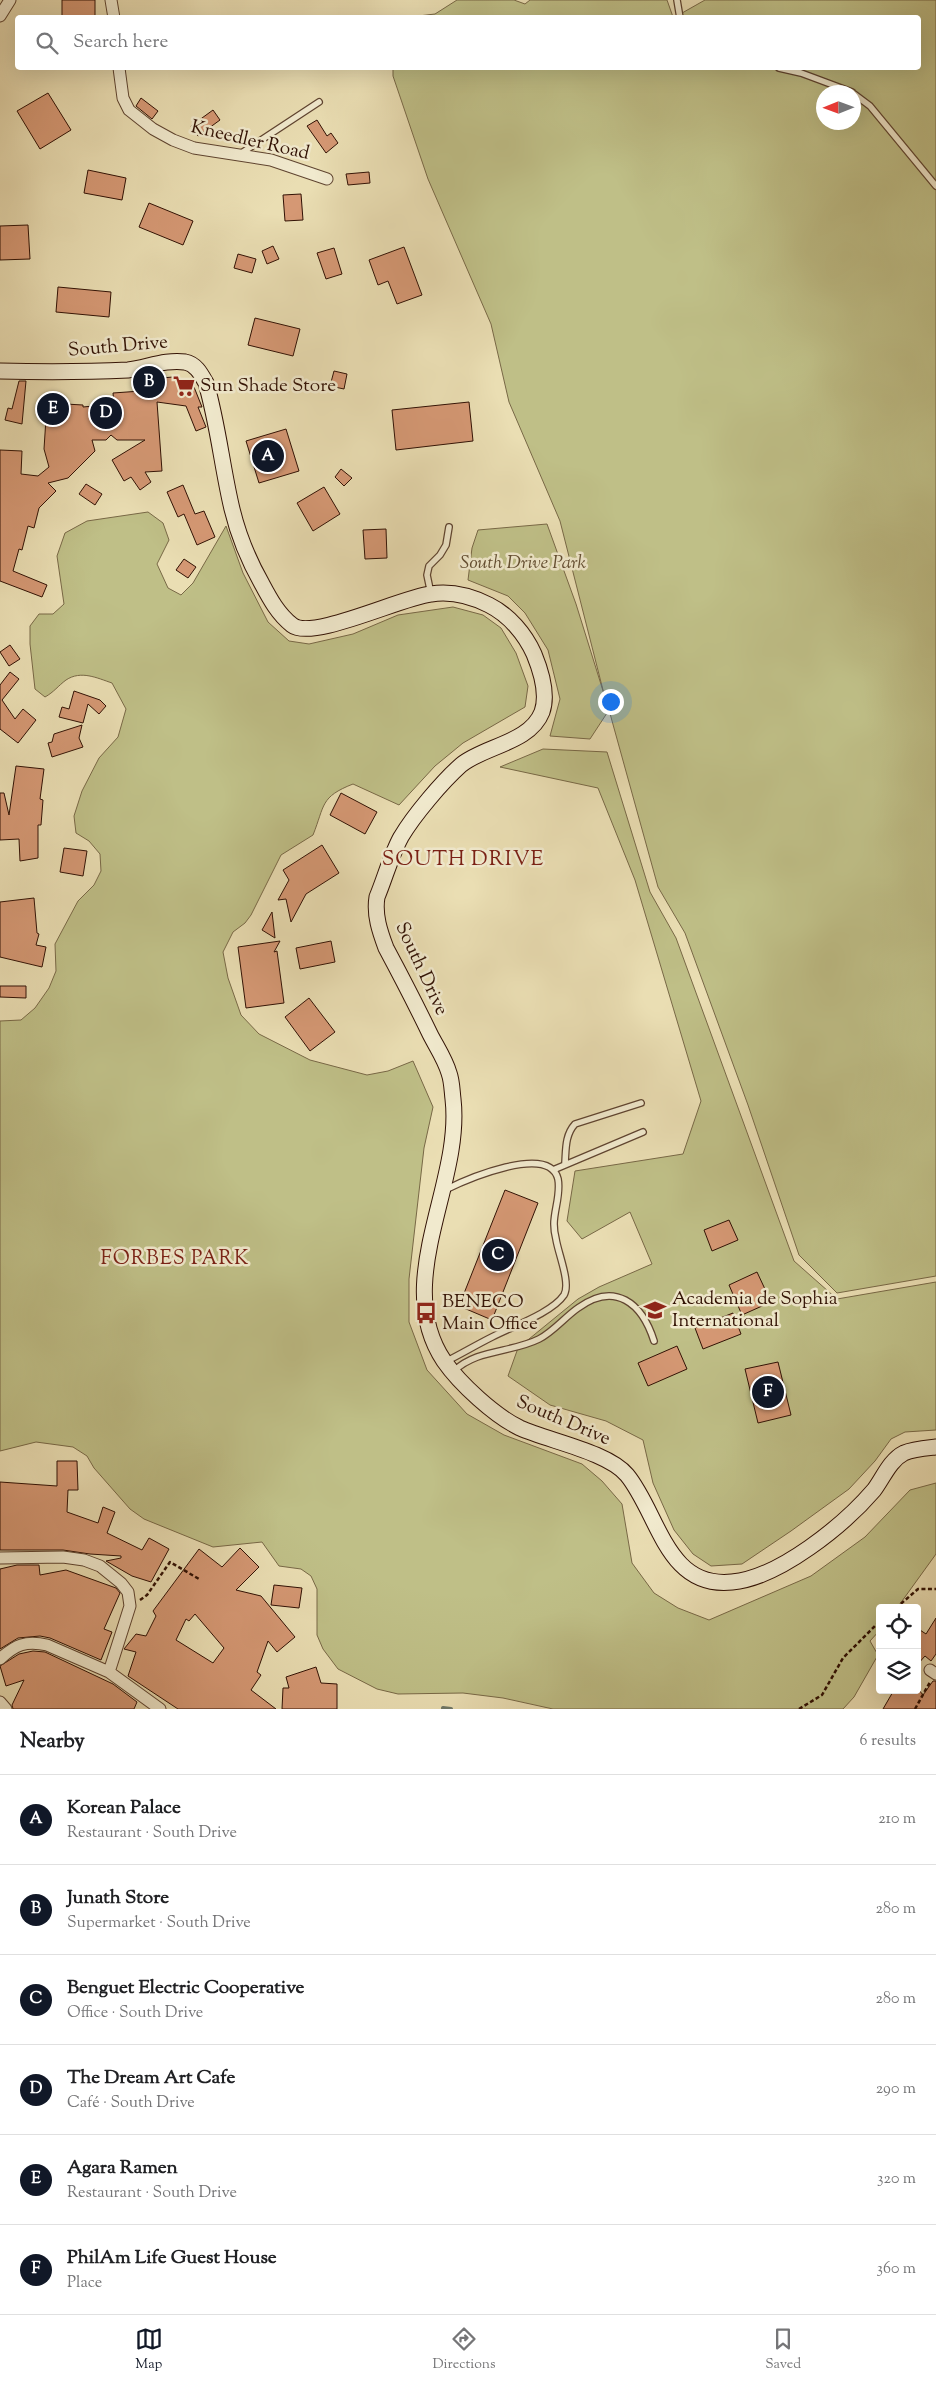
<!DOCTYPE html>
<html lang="en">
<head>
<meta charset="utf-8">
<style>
  :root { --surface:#fff; --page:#f2f2f2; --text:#202124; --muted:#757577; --line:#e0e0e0; --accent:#111827 }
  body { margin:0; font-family:"Sorts Mill Goudy",serif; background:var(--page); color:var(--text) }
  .controls { position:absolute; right:15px; bottom:15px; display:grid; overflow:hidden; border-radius:5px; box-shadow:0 5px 20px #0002 }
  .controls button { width:45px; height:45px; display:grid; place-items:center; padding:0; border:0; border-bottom:1px solid var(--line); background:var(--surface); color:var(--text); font:25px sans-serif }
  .compass { position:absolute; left:816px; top:85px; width:45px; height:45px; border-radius:50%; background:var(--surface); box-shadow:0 5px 20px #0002; rotate:269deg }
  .you { position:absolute; left:610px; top:701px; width:18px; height:18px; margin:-12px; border:4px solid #fff; border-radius:50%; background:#1a73e8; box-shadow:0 0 0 8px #1a73e833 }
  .badge { display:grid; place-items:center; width:32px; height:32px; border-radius:50%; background:var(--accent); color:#fff; font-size:16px; font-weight:700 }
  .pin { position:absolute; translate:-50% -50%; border:2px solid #fff; box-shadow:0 1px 5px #0006 }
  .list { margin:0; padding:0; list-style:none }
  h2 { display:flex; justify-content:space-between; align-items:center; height:65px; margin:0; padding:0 20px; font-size:21px }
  h2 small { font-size:16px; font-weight:400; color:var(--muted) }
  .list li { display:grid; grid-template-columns:32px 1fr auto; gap:15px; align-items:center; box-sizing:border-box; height:90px; padding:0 20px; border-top:1px solid var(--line) }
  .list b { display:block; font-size:19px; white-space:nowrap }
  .list p { margin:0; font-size:16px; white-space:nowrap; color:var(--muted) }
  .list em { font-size:16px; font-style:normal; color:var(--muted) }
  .icon { flex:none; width:28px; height:28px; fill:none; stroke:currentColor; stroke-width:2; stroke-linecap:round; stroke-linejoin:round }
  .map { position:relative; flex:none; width:936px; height:1709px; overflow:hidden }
  .search { position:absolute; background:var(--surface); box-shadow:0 5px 20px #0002; left:15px; right:15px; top:15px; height:55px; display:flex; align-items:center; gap:12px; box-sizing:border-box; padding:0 18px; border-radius:5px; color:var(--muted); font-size:19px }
  .sheet { height:605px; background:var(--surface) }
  nav { display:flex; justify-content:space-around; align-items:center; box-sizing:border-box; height:70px; border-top:1px solid var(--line); background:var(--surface); font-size:14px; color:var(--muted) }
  nav a { display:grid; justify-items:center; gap:2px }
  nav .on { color:var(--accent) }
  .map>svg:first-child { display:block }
</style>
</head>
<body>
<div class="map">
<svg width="936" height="1709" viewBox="0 0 936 1709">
  <rect width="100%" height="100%" fill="#eadeb3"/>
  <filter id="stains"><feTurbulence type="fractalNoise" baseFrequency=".004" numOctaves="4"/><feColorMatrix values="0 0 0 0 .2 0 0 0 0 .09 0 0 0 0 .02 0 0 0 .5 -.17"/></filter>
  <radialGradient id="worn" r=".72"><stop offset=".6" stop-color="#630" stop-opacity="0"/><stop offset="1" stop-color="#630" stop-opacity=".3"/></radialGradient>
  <path fill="#bfbf87" stroke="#786846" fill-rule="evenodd" d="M457,0H514L525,4L530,0H667L673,17H410L435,14Z
    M705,0H936V1276L837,1293L799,1255L748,1105L685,933L658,887L609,710L590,739L550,736L560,699L548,650L525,613L508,596L468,580L472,548L478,530L547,524L576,604L604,694L560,521L509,402L491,324L428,179L393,76V68H918V18L675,17ZM824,92H854V122H824Z
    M148,512L163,523L169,540L157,564L168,588L181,595L193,583L226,526L243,573L268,622L289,641L309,644L353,634L398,615L453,607L483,615L501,628L516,653L528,686L525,707L463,743L435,766L399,805L353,784C320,797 325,805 313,835L281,855L251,915L245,923L233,932L223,952L228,978L241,1015L259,1034L310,1060L367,1075L388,1071L413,1061L433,1107L424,1148L409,1279V1322L427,1370L467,1414L504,1435L582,1464L602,1481L622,1504L632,1563L654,1593L678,1608L709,1620L811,1576L865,1537L910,1490L936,1483V1554L897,1608H880V1630L870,1641L878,1655L854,1697L843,1709H553L503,1698L463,1693L398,1694L377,1689L338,1669L323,1649L317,1635V1589L311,1576L301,1569L279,1566L262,1542L213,1547L144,1519L130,1509L94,1468L87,1456L73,1447L36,1442L0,1451V1021L21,1020L35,1008L49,988L56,971L55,944L78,901L94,885L101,871L100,854L89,841L76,833L74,816L82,791L99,758L118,737L126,709L112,683C97,678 81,670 66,680C58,686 54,692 45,697L35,689L30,644V626L39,614H53L64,604L57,556L65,533L87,521Z
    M543,749L607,752L650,892L676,938L794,1261L837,1299L936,1282V1430L905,1432L891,1439L875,1461L849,1489L791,1531L742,1564L711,1566L693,1554L674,1530L653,1483L643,1440L606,1421L550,1405L508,1376L518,1348L578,1299L599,1287L652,1264L630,1212L582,1239L567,1221L575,1171L683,1154L701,1101L635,880L598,788L500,767Z"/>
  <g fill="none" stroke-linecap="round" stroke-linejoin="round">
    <path stroke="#6f7868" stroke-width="4" d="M443,1708L451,1709"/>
  </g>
  <path fill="#d59874" stroke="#311104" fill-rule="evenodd" d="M62,0H95V18H62Z
    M48,93L71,130L40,149L17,111Z
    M141,98L158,111L152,119L136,106Z
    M213,110L220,120L198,136L191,126Z
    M317,120L327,136L331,133L338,143L326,153L307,126Z
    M88,170L126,178L122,200L84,193Z
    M369,172L370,183L348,185L346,174Z
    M301,194L303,220L285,221L283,195Z
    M149,203L193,221L183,245L139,227Z
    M28,225L30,259L0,260V226Z
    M273,246L279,259L267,264L262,251Z
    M404,247L422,295L397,304L388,281L378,285L369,260Z
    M334,248L342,274L326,279L317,253Z
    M238,254L256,259L252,273L234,268Z
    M58,287L111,292L109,317L56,312Z
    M255,318L300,329L293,356L248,345Z
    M334,371L347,374L344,389L330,386Z
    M173,377L194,387L202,407H198L206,427L196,431L186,406L157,402L162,471L145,472L151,482L140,490L131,477L124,481L112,460L145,440H117L111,435L106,440H92L95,451L68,478L48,483L56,491L39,508L34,528L28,526L22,550L19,549L13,571L47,585L42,597L0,581V450L22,451L21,474L38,476L49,467L44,449L47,403L83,405V407L114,404L113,393L141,391L139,380Z
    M19,381H26L22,424L5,420L8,408L12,409Z
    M469,402L473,441L396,450L392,410Z
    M286,429L299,471L259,483L246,441Z
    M341,469L352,478L344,486L335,477Z
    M86,484L102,494L95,505L79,494Z
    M183,485L195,514L204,511L215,537L197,545L184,514L178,517L167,492Z
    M324,487L340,514L313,531L297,503Z
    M386,529L387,558L365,559L363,530Z
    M184,559L196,567L188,578L176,570Z
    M10,645L20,659L9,666L0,652Z
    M10,672L19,679L2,700L15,719L23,709L36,720L18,743L0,729V685Z
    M74,691L100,700L106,706L99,714L88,704L83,723L59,717L62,707L69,709Z
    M82,725L79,738L83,747L52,757L48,743L52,742L54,734Z
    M16,766L44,769L40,799L43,800L41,825H38V858L20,861L19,839L0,840V793H4L9,815Z
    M341,793L377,812L365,834L330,815Z
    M322,845L339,873L306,894L291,922L286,899L278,900L289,880L283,870Z
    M64,848L87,851L83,876L60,872Z
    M34,898L37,933L39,934L36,945L46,947L42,967L0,957V902Z
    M272,912L275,938L262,930Z
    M280,941L274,952L277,951L284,1003L246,1008L238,947Z
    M331,941L335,962L300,969L296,948Z
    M0,986H26V998L0,997Z
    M309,998L335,1032L310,1051L285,1017Z
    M505,1190L538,1203L492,1320L459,1306Z
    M729,1220L738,1240L712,1251L704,1230Z
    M757,1272L771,1302L742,1315L729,1285Z
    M733,1313L741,1334L703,1349L695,1328Z
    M677,1346L687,1369L648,1386L638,1363Z
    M778,1362L791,1415L758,1423L745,1369Z
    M57,1461H77L78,1490H68L67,1512L98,1523L103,1507L115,1512L107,1533L142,1550L149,1538L169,1549L151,1582L132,1576L106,1561L121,1558V1556L90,1554L63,1550H0V1482L57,1486Z
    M240,1548L259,1567L236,1590L261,1596L295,1637L277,1652L268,1641L257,1672L261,1675L251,1690L276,1709H178L128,1676L136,1652L124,1649L136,1634L146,1636L156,1616L153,1611L199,1549L222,1567ZM195,1614L224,1648L213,1663L176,1640L186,1619L189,1621Z
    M17,1565H39L40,1575L66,1570L116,1588L120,1593L104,1629L112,1632L101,1660L50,1638L40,1636L18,1638L0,1649V1569Z
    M274,1585L302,1588L299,1608L271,1605Z
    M936,1618V1654L931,1661L925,1656L917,1665V1628L926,1634Z
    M33,1651L45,1652L113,1684L137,1702L134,1709H13L12,1705L24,1680L6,1686L0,1666L19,1654Z
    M316,1667L321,1683L337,1684V1709H282L283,1688H289L286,1677Z
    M933,1681H936V1709H883L894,1690H919L923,1695Z"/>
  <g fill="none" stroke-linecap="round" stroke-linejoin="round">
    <g stroke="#5f4430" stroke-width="8">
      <path id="lane" d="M677,0L680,18
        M779,68L801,73L852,92
        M854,94L870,106L936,186
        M240,154L319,102
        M431,594L427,575L429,566L440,555L446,545L449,527
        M565,1163C566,1149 565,1135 575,1124L641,1103
        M553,1170L643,1132
        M445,1190C465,1180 549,1143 558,1179C561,1194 554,1210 554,1224C554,1229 555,1235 556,1239C558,1253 571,1283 564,1295C552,1313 511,1327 492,1337C476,1345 461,1354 445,1362
        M454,1371C477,1349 511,1353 539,1339C553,1332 565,1317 578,1308C615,1281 642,1303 654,1341"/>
    </g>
    <g stroke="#5f4430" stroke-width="13">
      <path id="street" d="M111,0L114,18
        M0,16L10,0
        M119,68L123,98L129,110L153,129L173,140L194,148L271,160L327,179
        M0,1558L63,1557L84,1560L100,1566L121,1583L128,1592L130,1606L109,1672
        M0,1659C15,1645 26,1640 47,1645L109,1672L160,1709
        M930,1670L936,1674
        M0,1702L6,1709"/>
    </g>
    <g stroke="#311104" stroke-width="17">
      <path id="secondary" d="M0,371C43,372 85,372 128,370C146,368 166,359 185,362C196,364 201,374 206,383C218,424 222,467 232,509C238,534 249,561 262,584C270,599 278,614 292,625C312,641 402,597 431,594C450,591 471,596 489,605C509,615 525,634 534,654C541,671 548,695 542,712C530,743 484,746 461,765C442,782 414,815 401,837C391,855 385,878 377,897C374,915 380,932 386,948C401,976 416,1005 430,1034C436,1046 445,1059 449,1073C452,1081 452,1091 453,1099C463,1184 391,1282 444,1361C460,1384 495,1416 520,1428C549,1441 608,1452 627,1475C659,1514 666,1589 732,1582C779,1578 844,1525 874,1490C883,1478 890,1460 904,1453C913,1449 927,1448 936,1447"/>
    </g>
    <path stroke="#311104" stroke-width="2.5" stroke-dasharray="4 2.5" stroke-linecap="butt" d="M140,1600L147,1595L170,1562L199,1579
      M896,1608L918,1589H936
      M799,1709L822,1695L843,1658L880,1621
      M915,1709L930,1682"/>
    <use href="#lane" stroke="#f1eace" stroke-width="5.5"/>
    <use href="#street" stroke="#f1eace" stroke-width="11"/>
    <use href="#secondary" stroke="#f1eace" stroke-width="15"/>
  </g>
  <defs>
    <g id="supermarket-bare" transform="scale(1.725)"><path d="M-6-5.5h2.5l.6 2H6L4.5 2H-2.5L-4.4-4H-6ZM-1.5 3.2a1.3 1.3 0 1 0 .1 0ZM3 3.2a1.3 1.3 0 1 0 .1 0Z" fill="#8f2418" stroke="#f1eace" stroke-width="2.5" paint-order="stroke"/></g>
    <g id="school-bare" transform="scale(1.725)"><path d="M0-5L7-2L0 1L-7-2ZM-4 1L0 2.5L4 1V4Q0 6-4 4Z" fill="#8f2418" stroke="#f1eace" stroke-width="2.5" paint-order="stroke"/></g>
    <g id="bus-bare" transform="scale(1.725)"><path d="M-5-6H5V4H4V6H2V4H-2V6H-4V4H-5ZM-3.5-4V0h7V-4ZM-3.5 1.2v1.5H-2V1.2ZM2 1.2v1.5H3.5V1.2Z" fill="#8f2418" stroke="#f1eace" stroke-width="2.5" paint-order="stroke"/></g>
  </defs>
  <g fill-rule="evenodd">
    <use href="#supermarket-bare" x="184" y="386"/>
    <use href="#school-bare" x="655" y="1310"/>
    <use href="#bus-bare" x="426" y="1313"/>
  </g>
  <g text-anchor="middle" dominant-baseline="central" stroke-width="5" stroke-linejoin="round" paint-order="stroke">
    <g font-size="19" fill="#311104" stroke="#f1eace">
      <text transform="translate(250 141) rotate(13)">Kneedler Road</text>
      <text transform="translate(118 347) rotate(-5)">South Drive</text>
      <text transform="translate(421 969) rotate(65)">South Drive</text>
      <text transform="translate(563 1421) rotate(23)">South Drive</text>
    </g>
    <g font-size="19" fill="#311104" stroke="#f1eace" text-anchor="start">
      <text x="200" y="386">Sun Shade Store</text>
      <text x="672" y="1299">Academia de Sophia<tspan x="672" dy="22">International</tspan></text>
      <text x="442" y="1302">BENECO<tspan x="442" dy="22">Main Office</tspan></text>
    </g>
    <g font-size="19" font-style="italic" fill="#634e32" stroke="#f1eace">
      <text x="523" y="563">South Drive Park</text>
    </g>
    <g font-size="20" letter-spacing="1" fill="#7a1f14" stroke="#f1eace">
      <text x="175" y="1259">FORBES PARK</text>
    </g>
    <g font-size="21" letter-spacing="1" fill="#7a1f14" stroke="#f1eace">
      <text x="463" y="860">SOUTH DRIVE</text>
    </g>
  </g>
  <rect width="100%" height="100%" filter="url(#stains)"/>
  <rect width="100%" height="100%" fill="url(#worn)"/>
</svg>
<div class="controls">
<button><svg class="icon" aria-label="locate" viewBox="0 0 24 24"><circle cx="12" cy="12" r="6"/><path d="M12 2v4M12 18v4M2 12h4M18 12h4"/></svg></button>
<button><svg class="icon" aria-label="layers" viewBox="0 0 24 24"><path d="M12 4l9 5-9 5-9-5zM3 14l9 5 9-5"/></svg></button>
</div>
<svg class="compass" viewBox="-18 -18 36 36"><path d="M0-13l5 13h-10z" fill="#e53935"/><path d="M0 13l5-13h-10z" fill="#757577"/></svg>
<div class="you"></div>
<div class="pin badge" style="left:268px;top:456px">A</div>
<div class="pin badge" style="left:149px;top:382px">B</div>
<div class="pin badge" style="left:498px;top:1255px">C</div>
<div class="pin badge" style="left:106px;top:413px">D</div>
<div class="pin badge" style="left:53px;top:409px">E</div>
<div class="pin badge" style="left:768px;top:1392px">F</div>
<div class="search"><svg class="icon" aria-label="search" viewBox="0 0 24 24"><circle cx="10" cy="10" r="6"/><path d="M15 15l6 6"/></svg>Search here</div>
</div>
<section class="sheet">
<h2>Nearby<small>6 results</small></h2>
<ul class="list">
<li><span class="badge">A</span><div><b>Korean Palace</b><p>Restaurant · South Drive</p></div><em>210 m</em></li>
<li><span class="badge">B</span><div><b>Junath Store</b><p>Supermarket · South Drive</p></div><em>280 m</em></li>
<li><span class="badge">C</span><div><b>Benguet Electric Cooperative</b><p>Office · South Drive</p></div><em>280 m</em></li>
<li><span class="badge">D</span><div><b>The Dream Art Cafe</b><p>Café · South Drive</p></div><em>290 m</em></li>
<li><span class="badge">E</span><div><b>Agara Ramen</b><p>Restaurant · South Drive</p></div><em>320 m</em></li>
<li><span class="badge">F</span><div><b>PhilAm Life Guest House</b><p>Place</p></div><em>360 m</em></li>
</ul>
</section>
<nav>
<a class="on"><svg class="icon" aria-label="map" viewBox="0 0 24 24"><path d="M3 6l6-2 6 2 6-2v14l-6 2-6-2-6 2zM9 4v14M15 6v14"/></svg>Map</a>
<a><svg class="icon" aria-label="directions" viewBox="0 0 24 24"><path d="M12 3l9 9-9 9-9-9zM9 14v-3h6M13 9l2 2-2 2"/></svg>Directions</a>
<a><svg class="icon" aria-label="saved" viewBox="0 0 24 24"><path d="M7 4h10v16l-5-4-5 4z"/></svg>Saved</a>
</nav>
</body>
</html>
